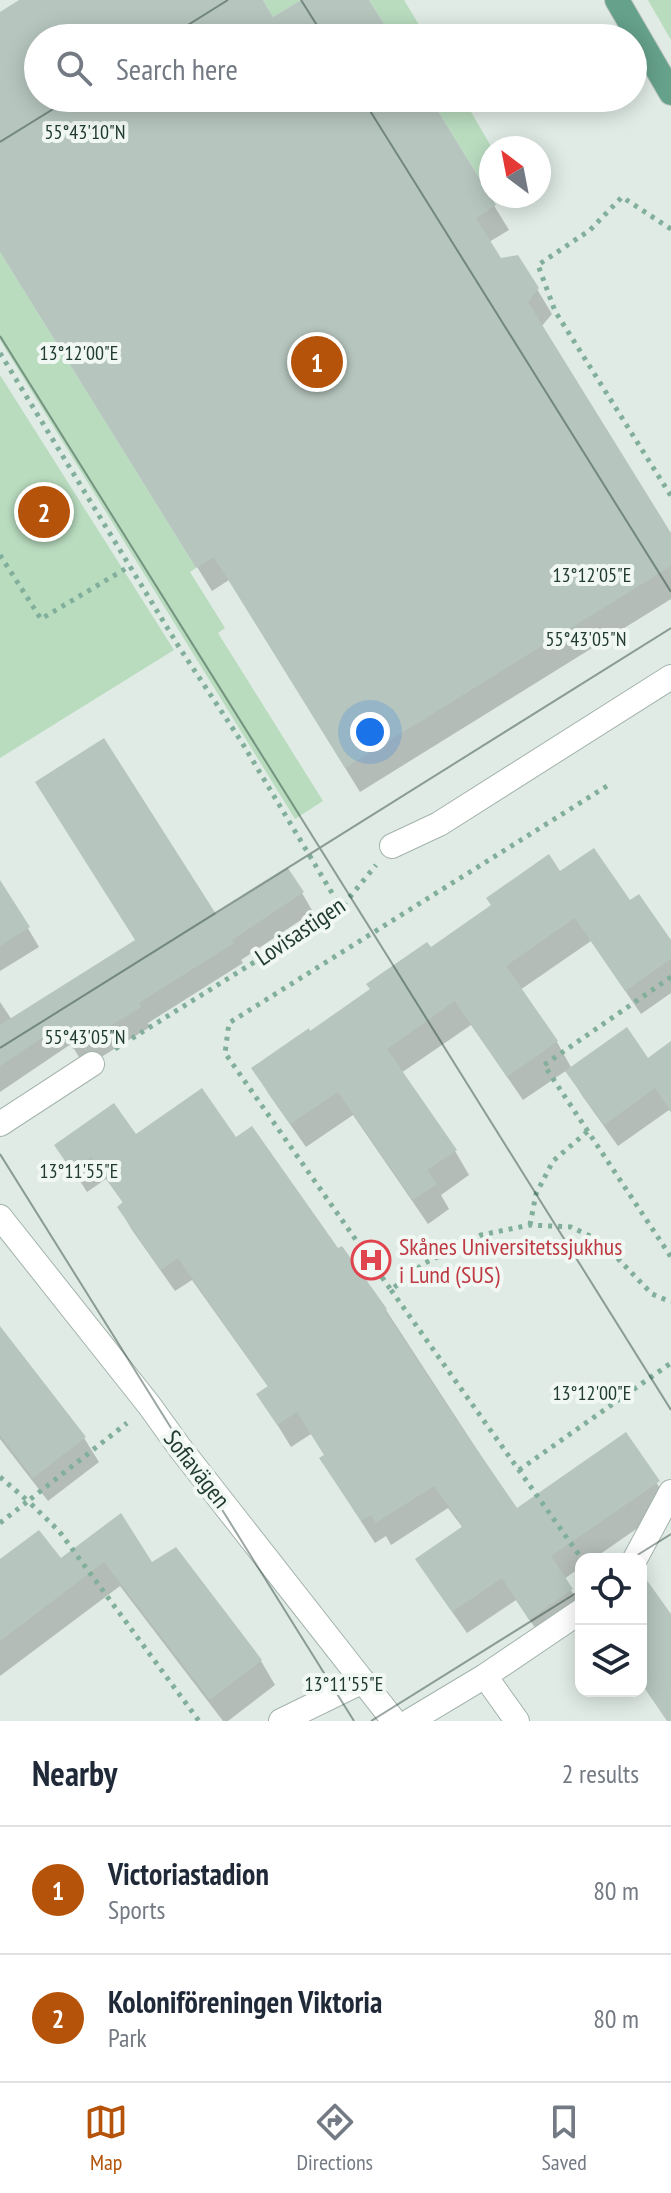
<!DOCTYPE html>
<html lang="en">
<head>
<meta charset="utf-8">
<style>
  :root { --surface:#fff; --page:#f6f6f7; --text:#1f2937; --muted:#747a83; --line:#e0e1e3; --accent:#b45309 }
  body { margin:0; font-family:"PT Sans Narrow",sans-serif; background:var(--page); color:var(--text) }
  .controls { position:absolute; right:24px; bottom:24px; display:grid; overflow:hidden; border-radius:16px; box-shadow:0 4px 20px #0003 }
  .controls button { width:72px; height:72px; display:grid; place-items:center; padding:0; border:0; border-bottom:2px solid var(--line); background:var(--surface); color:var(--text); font:40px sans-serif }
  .compass { position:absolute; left:479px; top:136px; width:72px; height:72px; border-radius:50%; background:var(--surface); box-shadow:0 4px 20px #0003; rotate:328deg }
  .you { position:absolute; left:370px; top:732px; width:28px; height:28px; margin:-20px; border:6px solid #fff; border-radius:50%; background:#1a73e8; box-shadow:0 0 0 12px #1a73e833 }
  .badge { display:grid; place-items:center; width:52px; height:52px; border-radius:50%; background:var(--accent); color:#fff; font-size:26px; font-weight:700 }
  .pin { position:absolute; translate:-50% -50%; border:4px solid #fff; box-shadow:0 2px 8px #0006 }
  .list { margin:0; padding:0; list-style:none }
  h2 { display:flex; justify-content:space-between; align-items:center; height:104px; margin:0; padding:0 32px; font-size:34px }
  h2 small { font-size:26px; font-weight:400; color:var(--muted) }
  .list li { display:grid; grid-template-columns:52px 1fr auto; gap:24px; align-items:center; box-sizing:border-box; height:128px; padding:0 32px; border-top:2px solid var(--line) }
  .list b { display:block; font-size:30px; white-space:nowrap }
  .list p { margin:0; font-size:26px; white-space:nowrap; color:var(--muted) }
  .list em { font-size:26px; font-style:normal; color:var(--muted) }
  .icon { flex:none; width:44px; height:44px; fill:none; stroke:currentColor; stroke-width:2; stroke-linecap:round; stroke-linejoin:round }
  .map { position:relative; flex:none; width:671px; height:1721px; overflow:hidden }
  .search { position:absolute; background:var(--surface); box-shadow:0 4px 20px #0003; left:24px; right:24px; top:24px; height:88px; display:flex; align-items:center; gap:20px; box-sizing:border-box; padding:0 28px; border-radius:44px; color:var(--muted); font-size:30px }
  .sheet { height:360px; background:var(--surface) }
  nav { display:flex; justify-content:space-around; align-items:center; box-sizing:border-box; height:112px; border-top:2px solid var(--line); background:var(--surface); font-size:22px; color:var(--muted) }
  nav a { display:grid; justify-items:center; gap:4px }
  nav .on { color:var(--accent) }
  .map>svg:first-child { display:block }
</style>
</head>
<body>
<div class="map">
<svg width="671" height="1721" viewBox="0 0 671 1721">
  <rect width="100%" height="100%" fill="#e0ebe5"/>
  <path fill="#b9dcbf" d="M263,0H301L273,17Z
    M369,0H404L427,38H393Z
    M648,0H671V40Z
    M430,98H463L492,148L491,177L482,182Z
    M0,252L196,568L190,572L225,628L218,633L323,801L295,819L0,340Z
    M0,375L174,650L0,758Z"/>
  <path fill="#0003" d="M23,0H261L273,19L304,0H367L390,38H38V98H428L509,230L489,242L500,261L537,289L552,314L541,327L671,536V599L360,792L229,580L212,591L0,250V14Z
    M560,874L630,903L671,944V993L641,1014L591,941L520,990L557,1042L572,1069L648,1061L671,1044V1112L669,1110L618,1146L581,1094L567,1070L523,1100L471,1025L401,1073L455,1151L469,1175L441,1195L449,1209L428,1224L353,1115L306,1147L268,1093L254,1068L310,1034L430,950Z
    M302,893L313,912L241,960L243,963L148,1023L150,1027L85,1067L71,1044L0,1092V1002L12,1020L215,917Z
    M16,908L39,947L0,971V918Z
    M136,1137L235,1139L338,1251L386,1310L517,1511L625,1435L671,1505L593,1559H581V1567L564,1579L581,1606L544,1641L516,1600L467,1633L431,1582L418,1559L463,1528L448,1508L391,1545L386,1536L375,1543L335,1481L326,1456L311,1434L291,1447L259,1395L269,1388L192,1280L175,1291L132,1230L119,1208L124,1204L106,1179L87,1192L57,1145Z
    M0,1329L84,1438L99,1462L48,1501L0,1439Z
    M120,1516L152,1564L261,1661L275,1685L228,1721H223L120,1586L0,1676V1562L60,1561Z"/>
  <path fill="#b6c6be" d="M19,0H263L273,17L301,0H369L393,38H38V98H430L496,205L476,218L501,258L518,255L539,288L528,302L671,533V566L345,768L214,557L196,568L0,252V12Z
    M104,738L216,914L288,868L304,892L232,940L234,943L139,1003L141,1007L73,1049L58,1027L0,1066V1025L135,940L35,782Z
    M594,848L630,900L639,894L671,940V959L625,991L575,918L506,966L558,1041L507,1077L455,1001L387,1049L457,1150L427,1170L437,1184L413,1200L338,1092L290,1124L251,1068L309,1028L310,1031L370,989L366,984L427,942L431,947L491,905L486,898L549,854L560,871Z
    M0,880L30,927L0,946Z
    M627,1027L648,1058L671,1041V1111L655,1088L604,1125L565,1071Z
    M202,1088L236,1137L252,1126L338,1248L342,1246L387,1309L385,1311L454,1416L517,1508L626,1432L660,1481L551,1556L573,1589L529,1620L502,1578L452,1612L415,1559L463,1526L434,1486L376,1523L371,1515L361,1521L319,1458L324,1455L297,1412L277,1425L256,1394L268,1386L178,1258L161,1270L117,1207L123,1202L91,1157L72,1171L54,1145L114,1103L136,1134Z
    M0,1326L86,1437L33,1478L0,1435Z
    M121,1513L152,1562L176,1547L262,1660L210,1700L104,1562L0,1641V1559L39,1530L61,1558Z
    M641,1572L671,1614V1721H667L641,1683Z"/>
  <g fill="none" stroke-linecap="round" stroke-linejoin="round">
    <g stroke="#a3b3ac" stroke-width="26">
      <path id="minor" d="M392,846L439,824L671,677
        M0,1124L92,1064
        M0,1217L149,1405L180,1448L394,1721
        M635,1559L671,1492
        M485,1676L517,1721
        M281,1721L363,1681
        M410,1721L485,1676L581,1611"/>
    </g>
    <g stroke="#c1c8c6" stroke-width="26">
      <path id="major" d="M617,0L671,93"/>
    </g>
    <path stroke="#81af9b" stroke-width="5" stroke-dasharray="4 6" stroke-linecap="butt" d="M671,229L622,197L590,230L538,265L555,311L671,496
      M0,353L179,647L241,741L341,908
      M0,555L41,619L130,566
      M607,786L229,1023L225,1053L391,1290L423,1264L481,1235L530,1225L571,1227L601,1241L652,1294L671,1302
      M671,977L544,1065L671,1257
      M115,1049L341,908L376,865
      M530,1225L536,1194L553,1161L588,1131
      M391,1290L582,1559
      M519,1470L671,1363
      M0,1477L28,1501L127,1423
      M0,1523L28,1501L59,1531L199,1721"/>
    <use href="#minor" stroke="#fff" stroke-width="24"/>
    <use href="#major" stroke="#65a18b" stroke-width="24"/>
  </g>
  <path fill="none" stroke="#213b32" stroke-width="2" stroke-opacity="0.45" d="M301,0L325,38M167,38L228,0M362,98L671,592M0,142L71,98M0,336L671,1410M0,1048L671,628M0,1154L354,1721M631,1559L671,1534M371,1721L581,1590"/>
  <defs>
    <g id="hospital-ring" transform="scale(2)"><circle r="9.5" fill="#f1f8f4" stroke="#e0444e" stroke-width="1.5"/><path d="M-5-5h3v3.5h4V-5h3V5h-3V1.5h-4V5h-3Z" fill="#e0444e"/></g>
  </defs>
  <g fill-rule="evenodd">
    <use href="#hospital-ring" x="371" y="1260"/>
  </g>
  <g text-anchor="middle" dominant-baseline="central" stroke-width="8" stroke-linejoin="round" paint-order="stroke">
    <g font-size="24" fill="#213b32" stroke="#f1f8f4">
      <text transform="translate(300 931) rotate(-34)">Lovisastigen</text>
      <text transform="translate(197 1469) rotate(52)">Sofiavägen</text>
    </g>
    <g font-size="24" fill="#be3a42" stroke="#f1f8f4" text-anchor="start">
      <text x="399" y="1246">Skånes Universitetssjukhus<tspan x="399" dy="28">i Lund (SUS)</tspan></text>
    </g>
  </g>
  <g font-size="20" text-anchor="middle" fill="#213b32" stroke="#f1f8f4" stroke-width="8" stroke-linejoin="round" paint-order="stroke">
    <text x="85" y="139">55°43'10"N</text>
    <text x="79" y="360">13°12'00"E</text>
    <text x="592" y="582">13°12'05"E</text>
    <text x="586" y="646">55°43'05"N</text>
    <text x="85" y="1044">55°43'05"N</text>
    <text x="79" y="1178">13°11'55"E</text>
    <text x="592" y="1400">13°12'00"E</text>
    <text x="344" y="1691">13°11'55"E</text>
  </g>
</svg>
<div class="controls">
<button><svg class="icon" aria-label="locate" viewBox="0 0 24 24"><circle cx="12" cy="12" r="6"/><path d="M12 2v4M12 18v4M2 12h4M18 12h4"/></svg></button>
<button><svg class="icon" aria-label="layers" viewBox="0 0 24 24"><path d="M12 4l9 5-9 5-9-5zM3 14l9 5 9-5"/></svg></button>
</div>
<svg class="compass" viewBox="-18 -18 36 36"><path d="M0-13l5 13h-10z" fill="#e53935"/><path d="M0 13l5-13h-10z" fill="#747a83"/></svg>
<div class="you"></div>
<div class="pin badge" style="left:317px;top:362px">1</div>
<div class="pin badge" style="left:44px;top:512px">2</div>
<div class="search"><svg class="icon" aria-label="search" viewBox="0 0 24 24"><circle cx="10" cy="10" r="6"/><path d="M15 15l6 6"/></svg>Search here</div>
</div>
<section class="sheet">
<h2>Nearby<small>2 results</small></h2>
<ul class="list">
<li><span class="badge">1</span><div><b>Victoriastadion</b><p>Sports</p></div><em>80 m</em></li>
<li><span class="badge">2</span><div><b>Koloniföreningen Viktoria</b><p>Park</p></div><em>80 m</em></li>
</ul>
</section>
<nav>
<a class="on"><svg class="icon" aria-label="map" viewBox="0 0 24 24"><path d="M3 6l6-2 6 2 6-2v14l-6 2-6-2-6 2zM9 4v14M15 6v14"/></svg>Map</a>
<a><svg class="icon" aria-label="directions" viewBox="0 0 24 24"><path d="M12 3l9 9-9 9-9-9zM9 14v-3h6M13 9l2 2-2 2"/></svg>Directions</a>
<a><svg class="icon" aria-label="saved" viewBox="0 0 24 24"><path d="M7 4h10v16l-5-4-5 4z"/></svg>Saved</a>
</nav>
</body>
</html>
